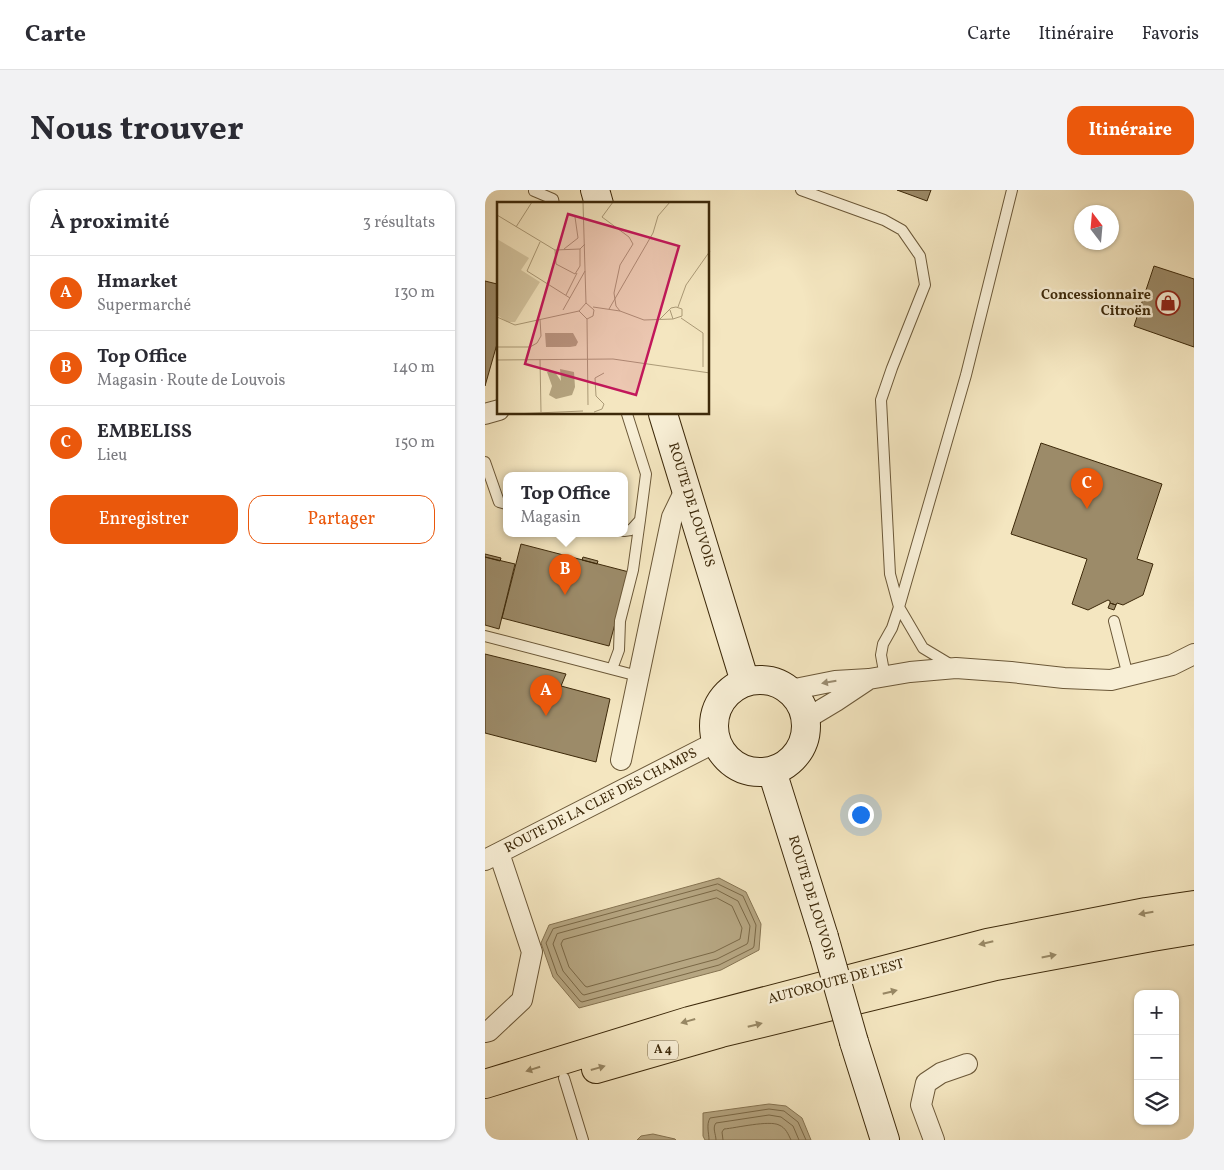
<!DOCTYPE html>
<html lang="fr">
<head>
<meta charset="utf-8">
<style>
  :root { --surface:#fff; --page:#f2f2f3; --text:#2b2b33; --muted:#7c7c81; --line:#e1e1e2; --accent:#ea580c }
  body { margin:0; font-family:Vollkorn,serif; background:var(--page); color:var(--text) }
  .controls { position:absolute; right:15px; bottom:15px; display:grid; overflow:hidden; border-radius:10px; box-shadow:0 1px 4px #0004 }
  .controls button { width:45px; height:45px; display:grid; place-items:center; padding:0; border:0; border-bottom:1px solid var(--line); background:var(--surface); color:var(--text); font:25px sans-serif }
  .compass { position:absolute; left:589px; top:15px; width:45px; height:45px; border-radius:50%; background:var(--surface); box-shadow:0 1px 4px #0004; rotate:344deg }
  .you { position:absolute; left:375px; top:624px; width:18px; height:18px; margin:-12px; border:4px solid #fff; border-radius:50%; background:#1a73e8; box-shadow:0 0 0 8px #1a73e833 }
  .badge { display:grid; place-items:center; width:32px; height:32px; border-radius:50%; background:var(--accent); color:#fff; font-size:16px; font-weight:700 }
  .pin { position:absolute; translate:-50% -41px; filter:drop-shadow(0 1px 2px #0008) }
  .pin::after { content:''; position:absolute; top:26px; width:18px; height:15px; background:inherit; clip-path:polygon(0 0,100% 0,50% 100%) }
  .popup { position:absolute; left:18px; top:282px; width:125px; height:65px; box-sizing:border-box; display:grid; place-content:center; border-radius:10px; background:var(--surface); filter:drop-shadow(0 1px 4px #0005); font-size:16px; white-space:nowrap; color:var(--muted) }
  .popup b { font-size:19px; color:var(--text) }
  .popup::after { content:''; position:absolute; left:50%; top:100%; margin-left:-10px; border:10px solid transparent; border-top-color:var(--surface) }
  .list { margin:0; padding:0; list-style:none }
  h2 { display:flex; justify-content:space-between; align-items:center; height:65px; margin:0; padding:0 20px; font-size:21px }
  h2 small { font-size:16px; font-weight:400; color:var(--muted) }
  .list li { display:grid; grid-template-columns:32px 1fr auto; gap:15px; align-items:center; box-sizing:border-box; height:75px; padding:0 20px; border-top:1px solid var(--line) }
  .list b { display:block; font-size:19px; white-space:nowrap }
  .list p { margin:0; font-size:16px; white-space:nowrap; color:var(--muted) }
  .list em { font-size:16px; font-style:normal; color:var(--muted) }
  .actions { display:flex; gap:10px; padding:15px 20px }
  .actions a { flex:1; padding:11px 0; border:1px solid var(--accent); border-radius:15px; text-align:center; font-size:18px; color:var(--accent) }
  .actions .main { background:var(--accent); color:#fff }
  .icon { flex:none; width:28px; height:28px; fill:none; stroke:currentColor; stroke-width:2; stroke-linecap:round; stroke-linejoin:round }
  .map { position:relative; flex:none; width:709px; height:950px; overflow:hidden; border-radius:15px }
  header { display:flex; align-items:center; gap:30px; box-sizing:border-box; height:70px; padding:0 25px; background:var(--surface); border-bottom:1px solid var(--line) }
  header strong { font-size:24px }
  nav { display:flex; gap:28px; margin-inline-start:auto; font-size:18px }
  .intro { display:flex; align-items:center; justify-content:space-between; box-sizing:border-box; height:120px; padding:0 30px }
  h1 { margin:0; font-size:35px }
  .button { padding:12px 22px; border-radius:15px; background:var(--accent); color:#fff; font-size:18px; font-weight:700 }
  main { display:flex; gap:30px; padding:0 30px }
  aside { flex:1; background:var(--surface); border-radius:15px; box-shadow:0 1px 4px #0004 }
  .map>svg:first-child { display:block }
</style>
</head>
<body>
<header>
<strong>Carte</strong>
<nav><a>Carte</a><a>Itinéraire</a><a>Favoris</a></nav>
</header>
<div class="intro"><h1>Nous trouver</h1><a class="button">Itinéraire</a></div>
<main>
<aside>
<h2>À proximité<small>3 résultats</small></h2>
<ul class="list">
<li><span class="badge">A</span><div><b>Hmarket</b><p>Supermarché</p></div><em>130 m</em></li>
<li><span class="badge">B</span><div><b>Top Office</b><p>Magasin · Route de Louvois</p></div><em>140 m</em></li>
<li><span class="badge">C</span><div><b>EMBELISS</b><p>Lieu</p></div><em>150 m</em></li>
</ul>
<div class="actions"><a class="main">Enregistrer</a><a>Partager</a></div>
</aside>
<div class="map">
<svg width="709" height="950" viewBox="0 0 709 950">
  <rect width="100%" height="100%" fill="#f4e6c0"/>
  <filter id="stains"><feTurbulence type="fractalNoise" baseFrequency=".004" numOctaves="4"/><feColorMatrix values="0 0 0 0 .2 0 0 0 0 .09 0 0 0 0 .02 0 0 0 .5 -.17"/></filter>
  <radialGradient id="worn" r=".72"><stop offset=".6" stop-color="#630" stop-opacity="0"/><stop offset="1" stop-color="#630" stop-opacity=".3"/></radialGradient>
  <path fill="#b6a682" stroke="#867452" d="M234,688L261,702L276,734L274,760L236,780L94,818L68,787L56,753L64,735Z
    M284,914L301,916L317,928L326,950H220L218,946V923Z
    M168,944L190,949L191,950H152L156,946Z"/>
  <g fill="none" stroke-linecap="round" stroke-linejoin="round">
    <path stroke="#7a6846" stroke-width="1" d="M233,694L258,706L271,735L269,756L268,758L234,775L97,812L95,811L72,784L61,753L68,739Z
      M232,700L253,711L265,736L263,752L262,754L232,769L99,805L97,804L78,781L68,754L72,744Z
      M232,708L247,716L257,738L255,749L229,762L102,797L100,796L84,777L76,754L78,750Z
      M224,950C224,943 221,935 225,928L284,919L299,921L313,932L321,950
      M231,950C231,944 227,938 231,933L284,925L296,927L308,936L314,950
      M238,950L237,942L239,939C251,938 284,930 294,935C301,938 303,944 306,950"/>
  </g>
  <path fill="#9c8b69" stroke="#3d290a" d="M412,0H446L442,11Z
    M669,76L709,89V157L649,136Z
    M0,91L12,94L14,97V147L0,196Z
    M556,253L677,294L652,369L668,374L658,405L638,415L632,413L631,415L625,413V411L623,410L603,420L587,414L602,369L526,344Z
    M36,354L144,382L124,456L17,428Z
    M0,364L16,368L15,371L0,367Z
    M0,367L30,374L14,439L0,435Z
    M98,367L113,371L112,374L97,370Z
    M625,413L631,415L629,420L623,418Z
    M0,464L81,484L76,496L125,509L111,572L0,543Z"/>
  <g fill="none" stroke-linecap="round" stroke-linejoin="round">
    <g stroke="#6b5838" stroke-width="12">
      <path id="service" d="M316,0L399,30L417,40L435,66L440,95L407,178L396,210L405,384L414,417L438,458L468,476
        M49,1L68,9L69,14
        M0,272L14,312L21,314
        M139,341L146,340L155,330L161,284L142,224
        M629,431L643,486
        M0,446L153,486
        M127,479L134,460L135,431L148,380L155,330
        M400,487L396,465L398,454L407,438L414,417L481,185L527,0
        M79,888L98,950"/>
    </g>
    <g stroke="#6b5838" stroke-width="22">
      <path id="minor" d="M0,224L14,220
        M305,500L350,491L384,489L425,482L471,478L526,482L579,488L626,490L687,475L709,464
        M321,529L351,511L384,489
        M136,570L187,327L201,298
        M0,670L231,552
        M0,842L4,841L37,810L47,762L14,663
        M449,950L436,915L441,893L456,883L482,874"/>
    </g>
    <g stroke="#3d290a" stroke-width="30">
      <path id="secondary" d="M110,0L114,14
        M178,224L260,492
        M229 536a46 46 0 1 1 92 0a46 46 0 1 1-92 0Z
        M287,581L339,747
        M369,852L400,950"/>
    </g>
    <g stroke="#3d290a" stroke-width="30">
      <path id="motorway" d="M111,879L236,843L511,776L667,747L709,740
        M0,894L204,831L502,753L661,722L709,715"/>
    </g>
    <use href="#service" stroke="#f8efd6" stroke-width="10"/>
    <use href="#minor" stroke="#f8efd6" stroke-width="20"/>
    <use href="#secondary" stroke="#f8efd6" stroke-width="28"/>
    <use href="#motorway" stroke="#f4e6c0" stroke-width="28"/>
    <g stroke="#3d290a" stroke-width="30" stroke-linecap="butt">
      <path id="secondary-bridge" d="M339,747L369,852"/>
    </g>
    <use href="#secondary-bridge" stroke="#f8efd6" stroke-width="28"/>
  </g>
  <defs><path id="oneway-solid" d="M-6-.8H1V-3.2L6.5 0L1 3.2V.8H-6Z" transform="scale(1.25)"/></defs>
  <use fill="#9a8c70" href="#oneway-solid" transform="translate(344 492) rotate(170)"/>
  <g fill="#988865">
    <use href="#oneway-solid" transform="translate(661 723) rotate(170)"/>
    <use href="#oneway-solid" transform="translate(501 753) rotate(167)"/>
    <use href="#oneway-solid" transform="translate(564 766) rotate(-11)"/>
    <use href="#oneway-solid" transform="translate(405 802) rotate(-14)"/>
    <use href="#oneway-solid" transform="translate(203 831) rotate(164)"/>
    <use href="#oneway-solid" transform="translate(270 835) rotate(-14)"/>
    <use href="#oneway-solid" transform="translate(113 878) rotate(-16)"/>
    <use href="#oneway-solid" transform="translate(48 879) rotate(163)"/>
  </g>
  <defs>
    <g id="shop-ring" transform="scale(1.25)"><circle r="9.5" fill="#f8efd6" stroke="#8f2418" stroke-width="1.5"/><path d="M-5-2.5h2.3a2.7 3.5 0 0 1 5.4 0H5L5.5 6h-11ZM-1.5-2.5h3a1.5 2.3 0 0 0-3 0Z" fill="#8f2418"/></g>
  </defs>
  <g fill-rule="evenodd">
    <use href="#shop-ring" x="683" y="113"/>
  </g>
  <g text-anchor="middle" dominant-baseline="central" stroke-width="5" stroke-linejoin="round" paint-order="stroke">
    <rect fill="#f8efd6" stroke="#756447" stroke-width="1" x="163" y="850.5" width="30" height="19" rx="4"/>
    <g font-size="12" font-weight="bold" fill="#3d290a">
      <text x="178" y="860">A 4</text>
    </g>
    <g font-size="14" font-weight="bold" fill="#3d290a" stroke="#f8efd6" text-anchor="end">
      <text x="666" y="105">Concessionnaire<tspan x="666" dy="16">Citroën</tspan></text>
    </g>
    <g font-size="14" fill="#3d290a" stroke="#f8efd6">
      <text transform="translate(206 315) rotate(73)">ROUTE DE LOUVOIS</text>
      <text transform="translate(116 611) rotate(-27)">ROUTE DE LA CLEF DES CHAMPS</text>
      <text transform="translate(326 708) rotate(73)">ROUTE DE LOUVOIS</text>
      <text transform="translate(351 792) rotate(-15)">AUTOROUTE DE L’EST</text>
    </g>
  </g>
  <g transform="translate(12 12)">
    <rect width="212" height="212" fill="#f4e6c0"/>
    <path d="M0,37L32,56L24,68L43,80L18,120H10L0,113Z" fill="#d5c6a1"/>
    <path d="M48,131H76L81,140L79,144L73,145H49ZM63,167L77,170L78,185L75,193L59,197L52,193L55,184L50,170H58L64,179Z" fill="#b6a682"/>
    <path fill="none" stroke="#ab9a77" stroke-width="1" d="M86,0L89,101M116,0L105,15L132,35L136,42L123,63L117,91L119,104L123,109M0,13L58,48L83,47L88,42M19,25L35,0M43,40L30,69L73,96M67,47L81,36L78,15M58,48L59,62L78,72L83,64V47M69,93L80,71M89,101L97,108L96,114L90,117M89,101L82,109L90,117M96,105L123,109L147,118L176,117M181,105L189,83L213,49M112,107L156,31L161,14L173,0M66,108L88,69M0,115L18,123L82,109M184,116L206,131V165M90,117L91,203M163,117L174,106L179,105L185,107V114L176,117L173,108M0,145H33L40,141L44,134L43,117M43,157L44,210M0,158L116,157L213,171M97,210L105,207L107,202L99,194L98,176L107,171M16,212L86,209"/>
    <path fill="#c2185b" fill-opacity="0.15" stroke="#c2185b" stroke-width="2.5" d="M71,12L182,44L139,193L28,162Z"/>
    <rect width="212" height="212" fill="none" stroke="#3d290a" stroke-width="2.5"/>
  </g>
  <rect width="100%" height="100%" filter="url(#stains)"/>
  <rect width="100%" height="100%" fill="url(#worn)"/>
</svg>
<div class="controls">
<button>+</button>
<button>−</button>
<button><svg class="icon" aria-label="layers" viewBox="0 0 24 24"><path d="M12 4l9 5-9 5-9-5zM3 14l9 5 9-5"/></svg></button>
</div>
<svg class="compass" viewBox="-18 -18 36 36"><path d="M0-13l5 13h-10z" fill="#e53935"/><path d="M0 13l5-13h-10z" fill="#7c7c81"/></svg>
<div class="you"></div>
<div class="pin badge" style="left:61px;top:526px">A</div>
<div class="pin badge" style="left:80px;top:405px">B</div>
<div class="popup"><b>Top Office</b>Magasin</div>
<div class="pin badge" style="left:602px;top:319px">C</div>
</div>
</main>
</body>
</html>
